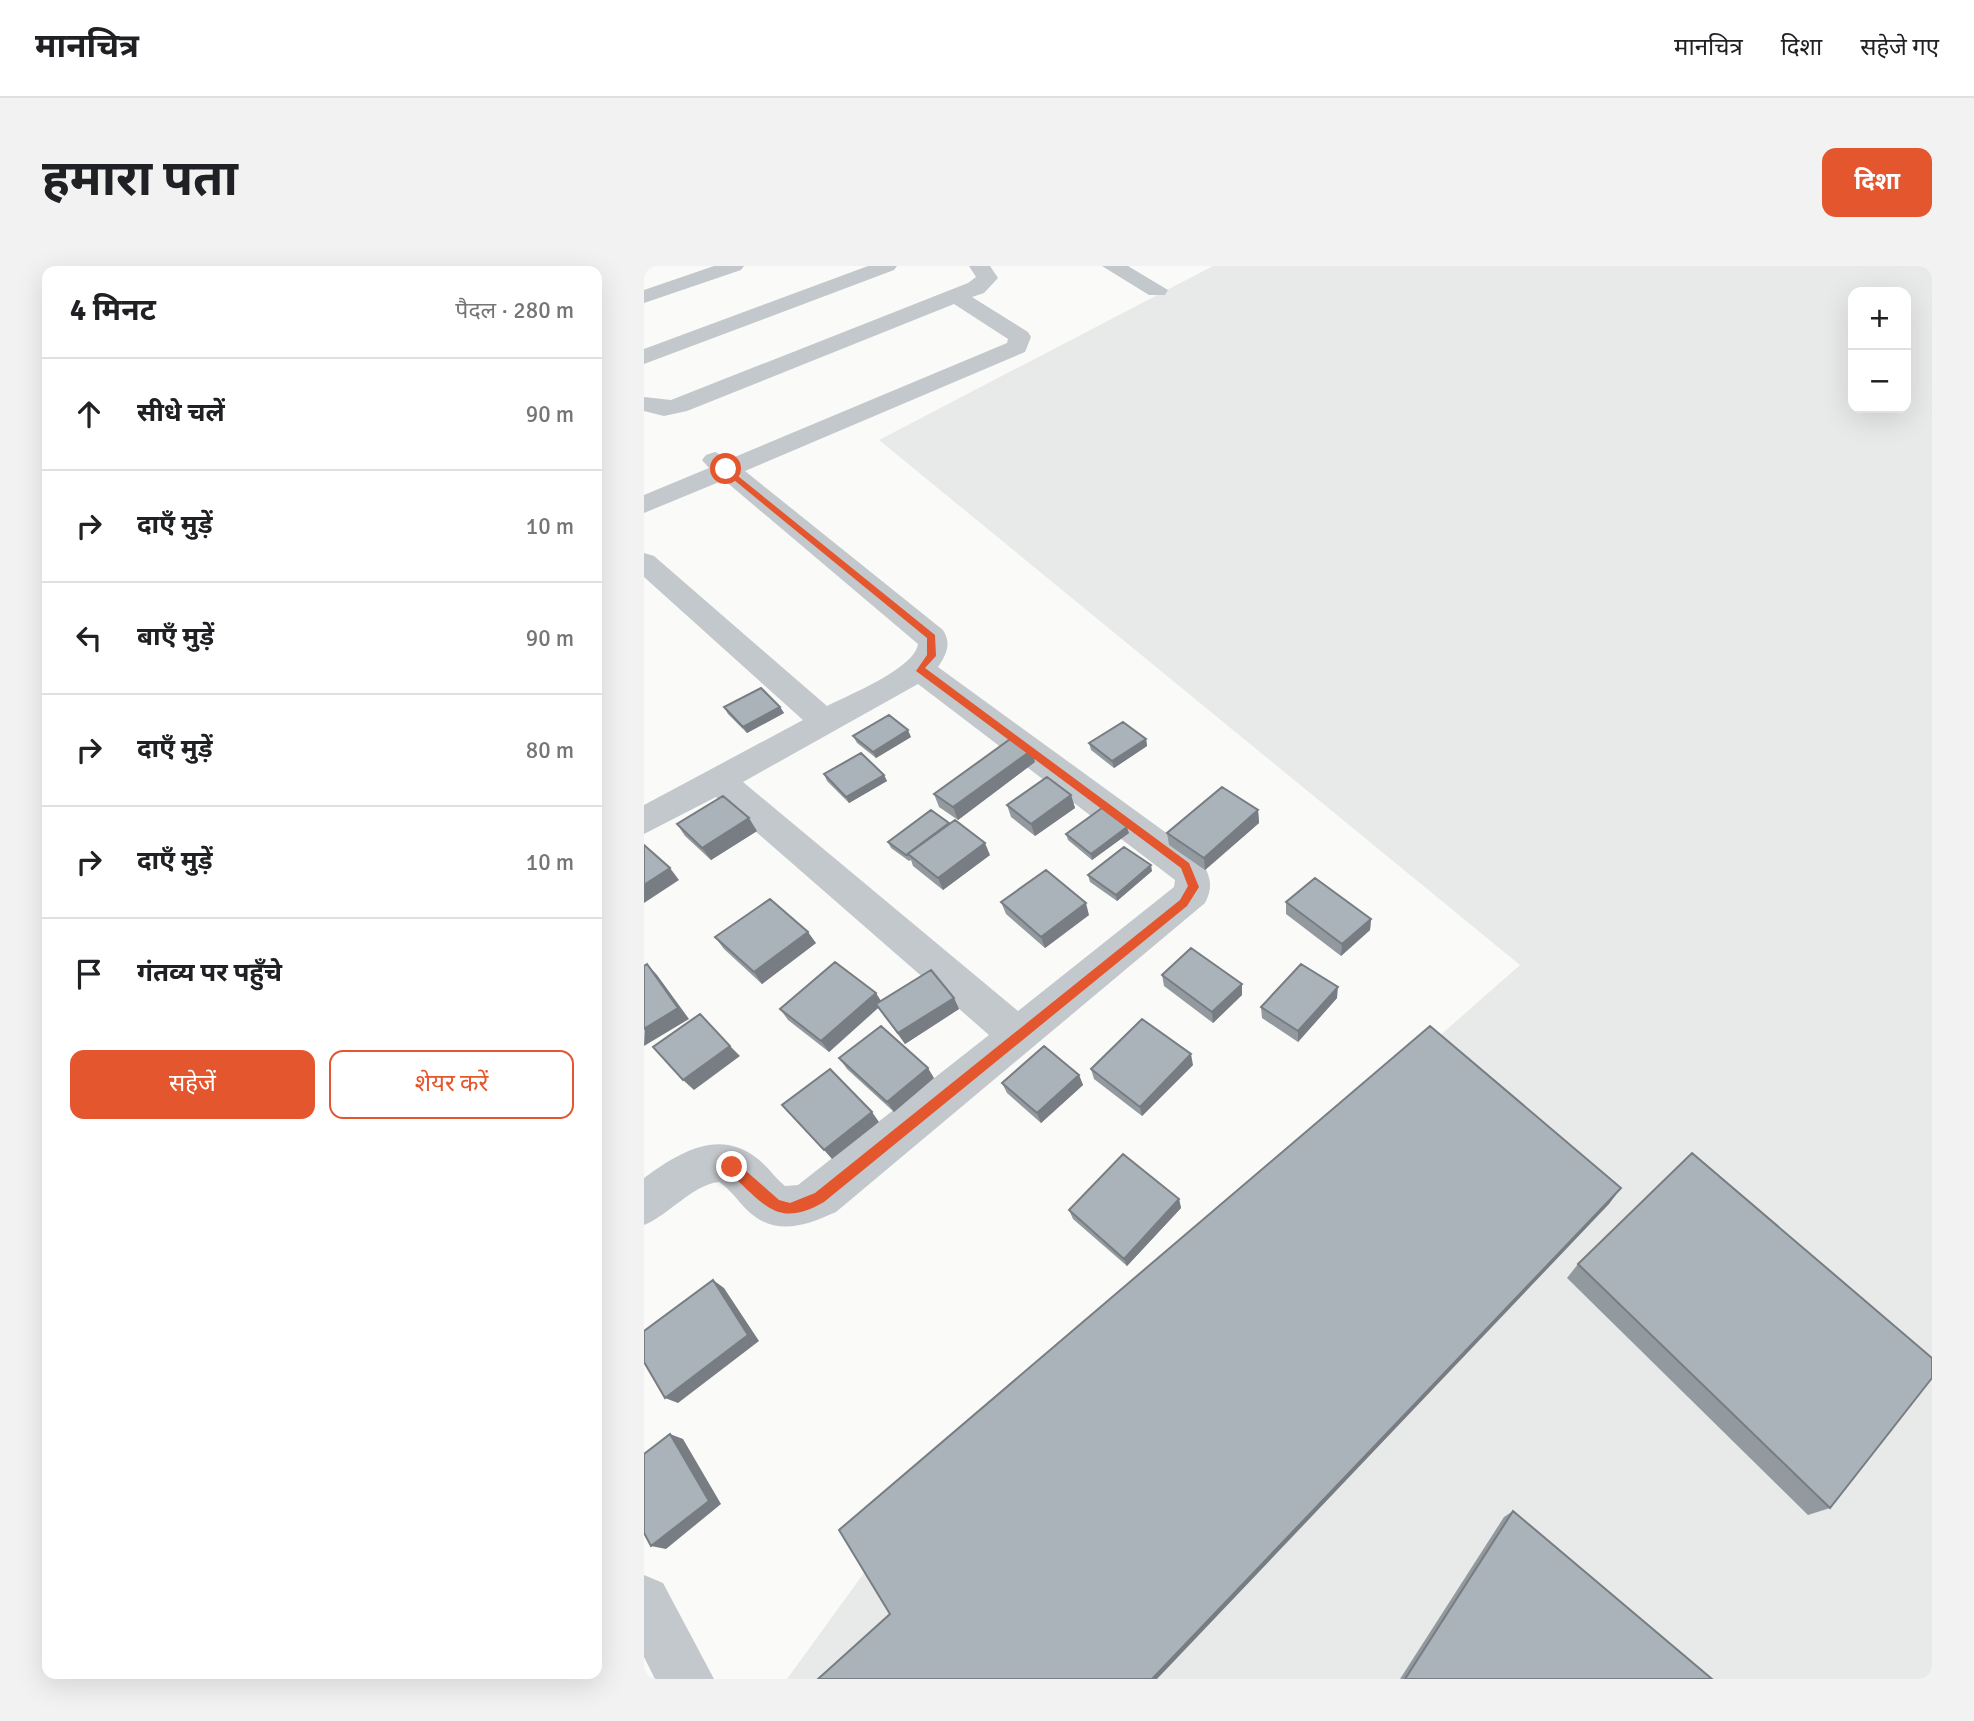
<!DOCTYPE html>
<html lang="hi">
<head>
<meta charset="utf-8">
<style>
  :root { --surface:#fff; --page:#f2f2f2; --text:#202124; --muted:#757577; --line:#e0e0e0; --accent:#e4572e }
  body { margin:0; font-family:Signika,"Noto Sans Devanagari",sans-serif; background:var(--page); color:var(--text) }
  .controls { position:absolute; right:21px; top:21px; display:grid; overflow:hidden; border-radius:14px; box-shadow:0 7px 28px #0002 }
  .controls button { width:63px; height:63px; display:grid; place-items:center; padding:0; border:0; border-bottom:2px solid var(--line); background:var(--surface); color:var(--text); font:35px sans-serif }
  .stop { position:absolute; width:21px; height:21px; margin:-16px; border:5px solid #e4572e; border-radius:50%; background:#fff }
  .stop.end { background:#e4572e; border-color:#fff; box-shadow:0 2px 7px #0008 }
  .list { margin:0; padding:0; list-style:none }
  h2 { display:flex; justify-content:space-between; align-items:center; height:91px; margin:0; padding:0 28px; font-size:30px }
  h2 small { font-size:23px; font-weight:400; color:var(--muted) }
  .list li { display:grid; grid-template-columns:46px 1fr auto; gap:21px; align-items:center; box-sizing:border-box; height:112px; padding:0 28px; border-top:2px solid var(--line) }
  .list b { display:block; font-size:26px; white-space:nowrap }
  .list em { font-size:23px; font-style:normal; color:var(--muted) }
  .actions { display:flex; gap:14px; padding:21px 28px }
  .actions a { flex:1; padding:16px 0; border:2px solid var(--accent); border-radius:14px; text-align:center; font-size:24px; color:var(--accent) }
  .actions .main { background:var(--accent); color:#fff }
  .icon { flex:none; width:38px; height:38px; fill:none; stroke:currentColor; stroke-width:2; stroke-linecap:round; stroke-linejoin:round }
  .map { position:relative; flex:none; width:1288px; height:1413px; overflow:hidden; border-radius:14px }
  header { display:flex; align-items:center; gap:42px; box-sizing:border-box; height:98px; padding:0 35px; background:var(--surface); border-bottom:2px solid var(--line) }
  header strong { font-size:33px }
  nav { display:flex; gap:38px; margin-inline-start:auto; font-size:24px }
  .intro { display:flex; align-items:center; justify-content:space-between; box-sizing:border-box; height:168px; padding:0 42px }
  h1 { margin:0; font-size:49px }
  .button { padding:18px 32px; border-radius:14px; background:var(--accent); color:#fff; font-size:24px; font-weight:700 }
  main { display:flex; gap:42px; padding:0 42px }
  aside { flex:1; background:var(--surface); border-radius:14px; box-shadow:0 7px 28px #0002 }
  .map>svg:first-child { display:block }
</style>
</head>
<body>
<header>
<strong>मानचित्र</strong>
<nav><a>मानचित्र</a><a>दिशा</a><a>सहेजे गए</a></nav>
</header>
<div class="intro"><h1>हमारा पता</h1><a class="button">दिशा</a></div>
<main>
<aside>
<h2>4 मिनट<small>पैदल · 280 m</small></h2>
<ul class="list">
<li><svg class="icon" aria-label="ahead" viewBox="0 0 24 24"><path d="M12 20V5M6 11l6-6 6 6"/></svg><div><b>सीधे चलें</b></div><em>90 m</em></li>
<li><svg class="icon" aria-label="right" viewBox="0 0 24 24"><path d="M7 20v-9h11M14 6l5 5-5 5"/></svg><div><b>दाएँ मुड़ें</b></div><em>10 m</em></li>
<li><svg class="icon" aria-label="left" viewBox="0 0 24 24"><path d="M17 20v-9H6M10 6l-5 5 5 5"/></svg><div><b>बाएँ मुड़ें</b></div><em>90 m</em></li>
<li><svg class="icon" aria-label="right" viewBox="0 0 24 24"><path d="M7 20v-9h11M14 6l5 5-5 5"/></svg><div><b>दाएँ मुड़ें</b></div><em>80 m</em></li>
<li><svg class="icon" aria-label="right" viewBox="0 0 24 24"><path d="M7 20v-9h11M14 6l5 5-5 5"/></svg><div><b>दाएँ मुड़ें</b></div><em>10 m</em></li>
<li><svg class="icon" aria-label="arrive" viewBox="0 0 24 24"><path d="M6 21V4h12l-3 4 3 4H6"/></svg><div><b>गंतव्य पर पहुँचे</b></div></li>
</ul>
<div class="actions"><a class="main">सहेजें</a><a>शेयर करें</a></div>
</aside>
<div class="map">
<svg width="1288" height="1413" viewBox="0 0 1288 1413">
  <rect width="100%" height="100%" fill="#fafaf8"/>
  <path fill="#e8e9e9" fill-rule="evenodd" d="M569,0H1288V1413H143L281,1223L876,699L235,174ZM1209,26H1262V142H1209Z"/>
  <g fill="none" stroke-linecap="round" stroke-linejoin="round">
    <path fill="#c3c8cc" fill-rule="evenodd" d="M70,0H100L97,4L0,37V24Z
      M224,0H253L250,4L0,98V83Z
      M325,0H346L354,12L340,27L328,31L384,66L387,71L381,86L101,205L299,364C308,378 302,389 294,401L554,590C565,607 571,618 561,637L192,946C161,960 131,971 103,944C93,934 87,924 75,916C48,919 25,949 0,959V912C34,887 75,861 114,893C124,901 131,912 141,920L154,919L345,769L72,531L0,568V539L159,454L0,311V287L10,290L183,440C205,429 271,402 274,378L80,214L0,247V229L65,202L58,194L62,189L71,186L86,193L363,77L364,73L310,38L43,145L20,150L0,145V131L27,134L324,17L332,11ZM274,418L531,614L530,621L374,745L99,516Z
      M458,0H484L524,24L521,29H505Z
      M0,1309L19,1317L70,1413H11L0,1391Z"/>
  </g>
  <path fill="#929a9f" d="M80,441H136L140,447L103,467L84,448Z
    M209,470L267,471L232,492L213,477Z
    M502,473L503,480L470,502L447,484L445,477Z
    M391,496L314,554L295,541L290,528Z
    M180,508L240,509L243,515L205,537L183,515Z
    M427,529L431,542L391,570L367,551L363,539Z
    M614,544L615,557L561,604L525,579L523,567Z
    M33,558L113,565L67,594L41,570Z
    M485,567L448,594L424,574L422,568Z
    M244,576L346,589L299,624L269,600L267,594L265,595L247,582Z
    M508,605L473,635L446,616L444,609Z
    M357,636L445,649L401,682L362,648Z
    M642,636L727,653L726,664L697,690L642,648Z
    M71,671L172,677L118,718L80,683Z
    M518,709L598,718V729L569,757L520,720Z
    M310,732L315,743L261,778L234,742L185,786L144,754L136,743L237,735Z
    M693,732L654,776L618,752L617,741Z
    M195,792L290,812L250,846L203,803Z
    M549,799L498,850L450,813L447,803Z
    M435,809L439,819L397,857L363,827L358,817Z
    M535,933L537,942L483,1000L429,953L425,944Z
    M934,998L1186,1242L1164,1249L923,1012Z
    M869,1245L1068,1413H756L860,1251Z"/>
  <path fill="#777d82" d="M136,441L140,447L103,467L99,461Z
    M264,464L267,471L232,492L229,486Z
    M502,473L503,480L470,502L468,495Z
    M388,484L391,496L314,554L309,541Z
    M240,509L243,515L205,537L202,531Z
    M427,529L431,542L391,570L387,558Z
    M614,544L615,557L561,604L560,592Z
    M105,552L113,565L67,594L58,582Z
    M483,561L485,567L448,594L447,588Z
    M341,577L346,589L299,624L294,612Z
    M507,599L508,605L473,635L472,629Z
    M26,602L35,614L0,637V619Z
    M442,637L445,649L401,682L397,671Z
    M727,653L726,664L697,690L698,678Z
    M164,666L172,677L118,718L110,706Z
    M3,698L13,709L45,753L0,780Z
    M598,718V729L569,757L568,746Z
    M694,721L693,732L654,776V765Z
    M232,727L239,738H232L234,742L185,786L177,775Z
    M310,732L315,743L261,778L254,767Z
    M86,780L96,790L50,824L39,814Z
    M547,788L549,799L498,850L496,841Z
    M284,802L290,812L250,846L243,836Z
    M435,809L439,819L397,857L393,847Z
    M228,846L235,856L188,893L180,884Z
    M977,922L965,938L513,1413H508Z
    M535,933L537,942L483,1000L480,993Z
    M69,1014L80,1022L115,1075L34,1137L21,1132Z
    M26,1168L39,1173L77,1238L22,1283L7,1280Z"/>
  <path fill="#aab3b9" stroke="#777d82" stroke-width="2" d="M117,422L136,441L99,461L80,441Z
    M245,449L264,464L229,486L209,470Z
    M479,456L502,473L468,495L445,477Z
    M369,471L388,484L309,541L290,528Z
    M217,487L240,509L202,531L180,508Z
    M403,511L427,529L387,558L363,539Z
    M578,521L614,544L560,592L523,567Z
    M79,530L105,552L58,582L33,558Z
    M458,542L483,561L447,588L422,568Z
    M287,544L305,557L262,589L244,576Z
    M311,554L341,577L294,612L264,588Z
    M0,579L26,602L0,619Z
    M480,581L507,599L472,629L444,609Z
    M402,604L442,637L397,671L357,636Z
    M671,612L727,653L698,678L642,636Z
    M126,633L164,666L110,706L71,671Z
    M547,682L598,718L568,746L518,709Z
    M191,696L232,727L177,775L136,743Z
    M3,698L34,742L0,763V700Z
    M657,698L694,721L654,765L617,741Z
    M287,704L310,732L254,767L232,738Z
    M56,748L86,780L39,814L9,781Z
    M498,753L547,788L496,841L447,803Z
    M237,760L284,802L243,836L195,792Z
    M786,760L977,922L508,1413H174L246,1348L195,1264Z
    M400,780L435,809L393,847L358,817Z
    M186,803L228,846L180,884L138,839Z
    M1048,887L1288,1092V1112L1186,1242L934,998Z
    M479,888L535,933L480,993L425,944Z
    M69,1014L104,1069L21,1132L0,1096V1065Z
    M26,1168L65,1235L7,1280L0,1267V1188Z
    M869,1245L1068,1413H761Z"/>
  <path fill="#e4572e" d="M79,202H84L291,369L292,390L281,402L545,597L555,621L543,640L180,936C132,964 119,936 83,905V897H93L135,934L146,937L171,927L536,634L544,620L537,602L272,405L283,389V372L79,205Z"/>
</svg>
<div class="controls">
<button>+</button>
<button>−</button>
</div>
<div class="stop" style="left:82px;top:203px"></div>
<div class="stop end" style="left:88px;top:901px"></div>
</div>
</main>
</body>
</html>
